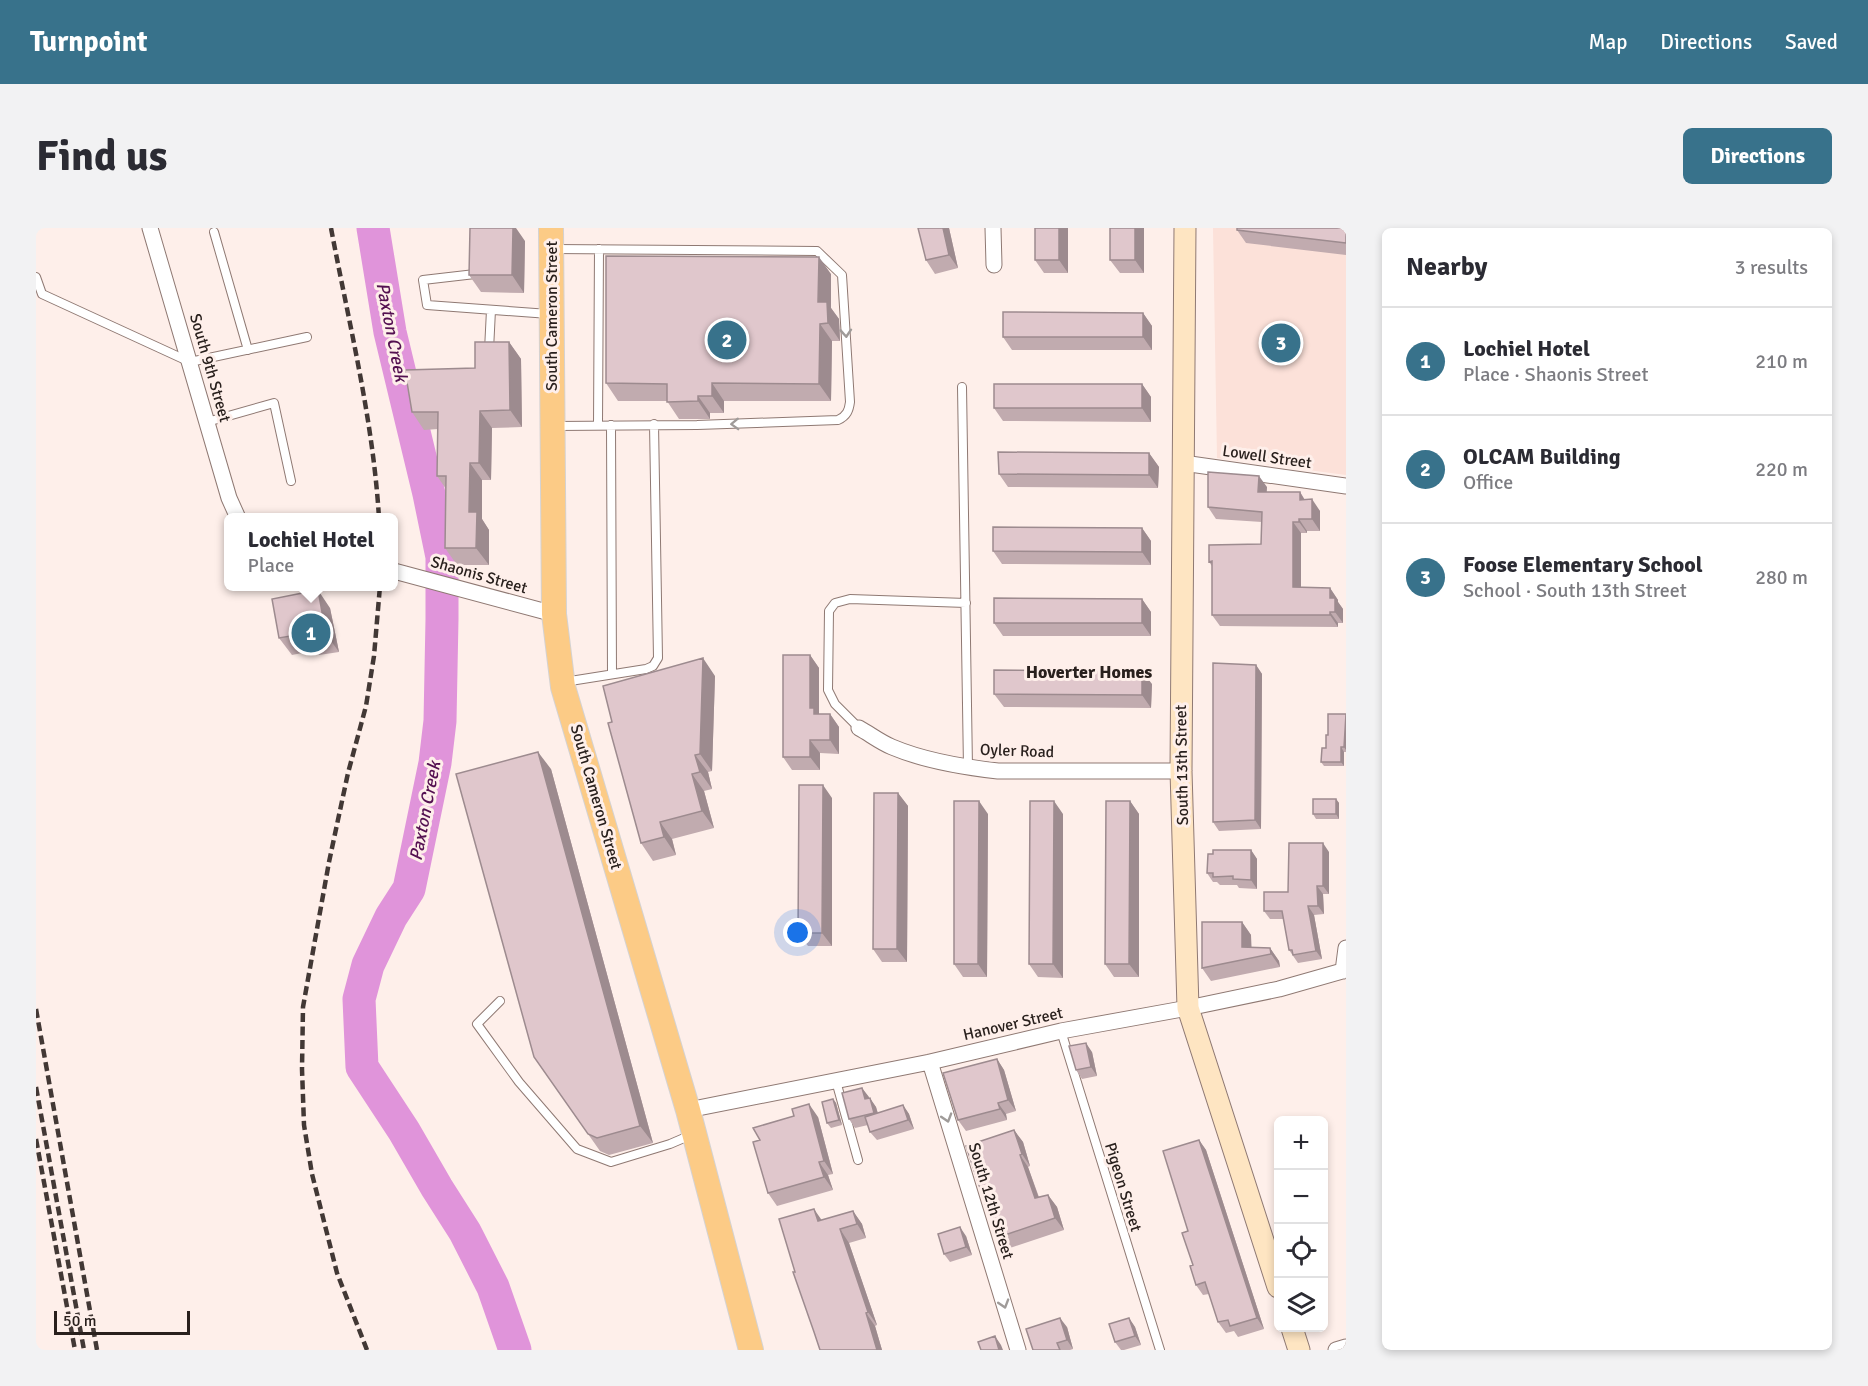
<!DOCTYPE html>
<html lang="en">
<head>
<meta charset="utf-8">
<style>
  :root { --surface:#fff; --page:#f2f2f3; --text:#2b2b33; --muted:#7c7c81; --line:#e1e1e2; --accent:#38728b }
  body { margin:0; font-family:Signika,sans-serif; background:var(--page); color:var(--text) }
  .controls { position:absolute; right:18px; bottom:18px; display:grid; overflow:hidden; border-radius:9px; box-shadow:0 3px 9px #0003 }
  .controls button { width:54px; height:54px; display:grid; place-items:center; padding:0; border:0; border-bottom:2px solid var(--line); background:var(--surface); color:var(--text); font:30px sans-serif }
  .scale { position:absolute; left:18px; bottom:15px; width:136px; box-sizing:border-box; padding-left:6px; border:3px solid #29201d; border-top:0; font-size:16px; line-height:21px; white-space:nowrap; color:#29201d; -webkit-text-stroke:4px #feefea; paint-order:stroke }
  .you { position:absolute; left:762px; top:705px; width:21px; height:21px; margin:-15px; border:4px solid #fff; border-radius:50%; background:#1a73e8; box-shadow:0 0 0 9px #1a73e833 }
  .badge { display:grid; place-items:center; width:39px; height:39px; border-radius:50%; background:var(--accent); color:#fff; font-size:20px; font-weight:700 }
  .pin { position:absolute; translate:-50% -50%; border:3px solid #fff; box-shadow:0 2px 6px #0006 }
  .popup { position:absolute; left:188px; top:285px; width:174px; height:78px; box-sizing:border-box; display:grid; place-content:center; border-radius:9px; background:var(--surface); filter:drop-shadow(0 2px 4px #0005); font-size:20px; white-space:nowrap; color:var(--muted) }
  .popup b { font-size:22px; color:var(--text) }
  .popup::after { content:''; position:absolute; left:50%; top:100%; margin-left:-12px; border:12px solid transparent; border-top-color:var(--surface) }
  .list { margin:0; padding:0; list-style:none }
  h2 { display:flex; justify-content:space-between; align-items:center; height:78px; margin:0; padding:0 24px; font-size:26px }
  h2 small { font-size:20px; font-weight:400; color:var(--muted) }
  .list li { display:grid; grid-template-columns:39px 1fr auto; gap:18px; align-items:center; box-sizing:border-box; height:108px; padding:0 24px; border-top:2px solid var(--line) }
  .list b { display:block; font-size:22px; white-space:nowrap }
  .list p { margin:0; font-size:20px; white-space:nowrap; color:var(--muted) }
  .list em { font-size:20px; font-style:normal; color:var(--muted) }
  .icon { flex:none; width:33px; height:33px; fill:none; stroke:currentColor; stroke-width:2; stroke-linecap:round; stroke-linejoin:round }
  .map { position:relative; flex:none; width:1310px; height:1122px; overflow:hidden; border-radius:9px }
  header { display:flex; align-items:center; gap:36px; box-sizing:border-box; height:84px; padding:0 30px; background:var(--accent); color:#fff }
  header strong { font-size:28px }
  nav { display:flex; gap:33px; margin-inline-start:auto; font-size:21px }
  .intro { display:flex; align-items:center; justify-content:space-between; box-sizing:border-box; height:144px; padding:0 36px }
  h1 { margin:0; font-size:42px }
  .button { padding:15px 27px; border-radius:9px; background:var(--accent); color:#fff; font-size:21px; font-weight:700 }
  main { display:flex; gap:36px; padding:0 36px }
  aside { flex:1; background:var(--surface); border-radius:9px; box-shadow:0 3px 9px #0003 }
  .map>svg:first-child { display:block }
</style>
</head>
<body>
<header>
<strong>Turnpoint</strong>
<nav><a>Map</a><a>Directions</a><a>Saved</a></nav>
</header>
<div class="intro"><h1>Find us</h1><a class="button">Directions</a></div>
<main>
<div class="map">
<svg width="1310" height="1122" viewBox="0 0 1310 1122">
  <rect width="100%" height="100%" fill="#feefea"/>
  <path fill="#fce1d9" d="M1177,0H1310V247L1181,230Z"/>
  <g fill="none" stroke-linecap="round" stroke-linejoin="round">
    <path stroke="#e094da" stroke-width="33" d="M337,0L354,104L393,266L406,329V391L404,493L399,535L373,661L355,689L332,737L323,771L326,839L368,903L401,960L429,1004L457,1059L479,1122"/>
    <g stroke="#8f7973" stroke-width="10">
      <path id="lane" d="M178,4L212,122
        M517,21L781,23L806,47L814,174C813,182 811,188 802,192L661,197L520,198
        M439,46L387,52L391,77L513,86
        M0,49L6,66L154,134L271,109
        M453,122L455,82
        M926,159L932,540
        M171,194L238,175L255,253
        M562,197L563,21
        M575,197L576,446
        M528,454L610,441L617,438L622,430L618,196
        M823,500L799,476L792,462L793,383L799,375L814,371L930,375
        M464,773L441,796L483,854L541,921L575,934L634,916L655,907
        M1025,803L1124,1122
        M800,853L822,932"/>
    </g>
    <g stroke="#8f7973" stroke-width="17">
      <path id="street" d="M114,0L193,270L202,290
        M957,0L958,37
        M1147,235L1310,258
        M358,343L518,386
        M823,500C834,506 844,514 856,519C889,533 926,539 962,543H1145
        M1307,743L1310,720
        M894,834L982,1122
        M652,882L894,834L1025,803L1152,780L1243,761L1310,742
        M1300,1122L1310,1119"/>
    </g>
    <g stroke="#8f7973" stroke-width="23">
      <path id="secondary" d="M1149,0L1145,543L1152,780L1242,1059
        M1256,1100L1263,1122"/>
    </g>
    <g stroke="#d4d2d2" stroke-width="26">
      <path id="primary" d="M515,0L518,386L527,459L652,882L715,1122"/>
    </g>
    <use href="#lane" stroke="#fff" stroke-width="8"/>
    <use href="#street" stroke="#fff" stroke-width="15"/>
    <use href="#secondary" stroke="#fee5c2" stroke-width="21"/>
    <use href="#primary" stroke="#fccb86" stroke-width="24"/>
    <path stroke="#423835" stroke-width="4.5" stroke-dasharray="9 4.5" stroke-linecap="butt" d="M295,0C313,96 337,191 343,290
      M0,781L61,1122
      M0,859L48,1122
      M0,911L39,1122
      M331,1122L301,1045L276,946L268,897L266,841L267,779L293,634L312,545L330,478L338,428L344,358"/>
  </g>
  <path fill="#c1abaf" d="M913,0L922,40L899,46L890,32Z
    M999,0H1032V45H1008L999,32Z
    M1108,0V45H1084L1074,32Z
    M1310,0V27L1210,15L1201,2Z
    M489,13L488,65L445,64L433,47Z
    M795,46V80L803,91L804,113H796L795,173H688V185H674V191H643L631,173H582L570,155Z
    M1107,85L1116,98V122H976L967,109Z
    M473,114L485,131L486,199L456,200L455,252H446V291L453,302V337H421L409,320L410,261L401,248L402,201L388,202L376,184L439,140Z
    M1106,156L1115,169V194L967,193L958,180Z
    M1113,225L1123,239L1122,260L972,259L963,246Z
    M1231,259L1230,264H1264L1269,272L1284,283V303H1271V305H1265V360H1294L1302,372V374L1307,381V395H1302V399L1184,398L1176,387V338L1173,334L1225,316L1226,294L1180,291L1172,279Z
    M1106,300L1115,313V337L966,336L957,323Z
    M1106,371L1115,384V408H967L958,395Z
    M294,380L303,424L283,427L282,425L273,427L271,424L256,427L243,410Z
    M774,427L783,440V486H794L803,499V526L784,525V542H756L747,529Z
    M1220,437L1226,446L1225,601L1183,603L1177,594Z
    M679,448L676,543L672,544L676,561L668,563L678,600L636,611L640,627L617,633L605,615L576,494Z
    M1116,456L1115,480L968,479L958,466Z
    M1310,487V524H1308V538H1288L1285,534L1290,520L1292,507Z
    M515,541L617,915L573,927L564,923L498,829Z
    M862,565L872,578L871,734H846L837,721Z
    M796,570V718H772L762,705Z
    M1300,571L1303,575V591H1280L1277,586Z
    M1094,573L1103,586V749H1078L1069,736Z
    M952,586L951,749H927L918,736Z
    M1027,586V750L1002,749L993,736Z
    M1215,622L1221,631V661L1203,660L1201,657H1184L1181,654H1177L1171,645L1177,626Z
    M1293,624V666H1287L1288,686L1278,687L1286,731L1262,735L1253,722L1248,691H1234L1228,683L1252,664Z
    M1206,694L1215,707V719L1234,720L1243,733L1244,739L1175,753L1166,740Z
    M1056,824L1061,848L1046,851L1040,842Z
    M961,831L968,842L980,883L970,886L971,892L930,903L922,892Z
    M826,860L833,870L840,879L842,885L867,877L873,886L878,901L841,912L834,904L832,897L819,900L813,891Z
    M797,871L800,875L806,897L795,900L791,895Z
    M782,889L797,946L792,947L797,962L741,978L732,965L724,912Z
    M978,902L987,914L994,938L992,939L1003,969L1012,967L1021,979L1028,1002L974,1020L973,1018L971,1019L963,1007L957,988L950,978Z
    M1163,912L1170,922L1228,1101L1202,1109L1198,1103L1190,1105L1182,1094L1173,1066L1167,1067L1160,1057L1157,1037Z
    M817,983L826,996L830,1010L813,1015L841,1097L839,1098L846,1122H784L759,1044L786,992Z
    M930,1008L936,1027L914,1034L908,1026Z
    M1093,1090L1099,1099L1105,1117L1088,1122H1085L1079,1114Z
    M1031,1099L1037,1121L1034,1122H997Z"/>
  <path fill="#9d8b8f" d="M477,0H480L489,13L488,65L476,47Z
    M907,0H913L922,40L913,27Z
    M1023,0H1032V45L1023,32Z
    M1099,0H1108V45L1099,32Z
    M783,29L795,46V80L803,91L804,113L792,95L782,74Z
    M1107,85L1116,98V122L1107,109Z
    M784,96L796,113L795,173L783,156Z
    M473,114L485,131L486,199L474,182Z
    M676,155L688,173V185L676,168Z
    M1106,156L1115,169V194L1106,180Z
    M662,168L674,185V191L662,173Z
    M444,183L456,200L455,252L443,235Z
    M1113,225L1123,239L1122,260L1113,247Z
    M434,235L446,252V291L453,302V337L440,320L433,284Z
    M1223,248L1231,259L1230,276L1222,264Z
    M1264,264L1271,276L1264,272Z
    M1276,271L1284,283V303L1276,291Z
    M1263,291L1271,303V305L1263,294Z
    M1257,294L1265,305V370L1257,359Z
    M1106,300L1115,313V337L1106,324Z
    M1294,360L1302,372V374L1307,381V395L1299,384L1294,370Z
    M282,362L294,380L303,424L290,406Z
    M1106,371L1115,384V408L1106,395Z
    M1294,384L1302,395V399L1294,387Z
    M774,427L783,440V487L787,499L774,480Z
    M667,430L679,448L676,543L664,526Z
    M1220,437L1226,446L1225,601L1219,592Z
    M1106,443L1116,456L1115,480L1106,467Z
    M794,486L803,499V526L794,512Z
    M1310,487V522L1308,519Z
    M774,512L784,525V542L774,529Z
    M1305,519L1308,524V538L1305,534Z
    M502,524L515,541L617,915L604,898Z
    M659,527L672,544L676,561L664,544Z
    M656,546L668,563L678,600L666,583Z
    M787,557L796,570V718L786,705Z
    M862,565L872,578L871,734L861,721Z
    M1300,571L1303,575V591L1300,586Z
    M943,573L952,586L951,749L942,736Z
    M1018,573L1027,586V750L1017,736Z
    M1094,573L1103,586V749L1093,736Z
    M624,594L636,611L640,627L628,609Z
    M1287,615L1293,624V666L1287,658Z
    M1215,622L1221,631V661L1215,652Z
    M1281,658L1287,666L1288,686L1282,678Z
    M1272,678L1278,687L1286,731L1280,723Z
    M1206,694L1215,707L1216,730L1206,719Z
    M1234,720L1243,733L1244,739L1235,726Z
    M1050,815L1056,824L1061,848L1055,839Z
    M961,831L968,842L980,883L972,872Z
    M826,860L833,869L835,880L829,871Z
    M834,870L840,879L844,894L838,885Z
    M797,871L800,875L806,897L803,892Z
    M962,875L970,886L971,892L964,881Z
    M773,876L782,889L797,946L788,933Z
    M867,877L873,886L878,901L872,892Z
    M978,902L987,914L994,938L986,926Z
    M1163,912L1170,922L1228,1101L1221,1090Z
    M984,927L992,939L1007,982L999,970Z
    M783,934L792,947L797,962L788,949Z
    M1012,967L1021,979L1028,1002L1019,990Z
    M778,981L787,994L782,993Z
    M817,983L826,996L830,1010L821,996Z
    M924,999L930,1008L936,1027L930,1019Z
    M804,1001L813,1015L841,1097L832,1084Z
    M830,1085L839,1098L846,1122H841Z
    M1024,1090L1031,1099L1037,1121L1031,1112Z
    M1093,1090L1099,1099L1105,1117L1099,1108Z
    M959,1108L965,1117L967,1122H963Z"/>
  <path fill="#e0c7cc" stroke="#9d8b8f" stroke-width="1.5" d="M434,0H477L476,47H433Z
    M882,0H907L913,27L890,32Z
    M999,0H1023V32H999Z
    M1074,0H1099V32H1074Z
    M1201,0H1310V15L1201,2Z
    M570,28L783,29L782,74H791L792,95L784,96L783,156L676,155V168H662V173L631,174V156L570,155Z
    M967,84L1107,85V109H967Z
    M439,114H473L474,182L444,183L443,235H434L433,284H441L440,320H409L410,248H401L402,184H376L369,142L439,140Z
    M958,156H1106V180H958Z
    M962,224L1113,225V247L963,246Z
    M1172,244L1223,248L1222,264H1264V272L1276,271V291H1263V294H1257V359L1294,360V370H1299V384H1294V387H1176V333L1173,334V317L1225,316L1226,284L1172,279Z
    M957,299L1106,300V324L957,323Z
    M282,362L290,406L271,410V408L261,410L260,407L243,410L236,371Z
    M958,370L1106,371V395H958Z
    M747,427H774V480H778V486H794V512H774V529H747Z
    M667,430L664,526L659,527L664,544L656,546L666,583L624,594L628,609L605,615L572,495L576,494L567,458Z
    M1177,435L1220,437L1219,592L1177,594Z
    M958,442L1106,443V467L958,466Z
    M1292,486H1310L1308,519H1305V534H1285L1286,520H1290V507H1292Z
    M502,524L604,898L561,910L552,906L498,829L420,546Z
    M763,557H787L786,705H762Z
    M838,565H862L861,721H837Z
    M1277,571H1300V586H1277Z
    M918,573H943L942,736H918Z
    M994,573H1018L1017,736H993Z
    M1070,573H1094L1093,736H1069Z
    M1253,615H1287V658H1281L1282,678H1272L1280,723L1257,727L1256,722H1253L1246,683H1228V664H1252Z
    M1177,622H1215V652L1197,651V648L1177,649V645H1171L1172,626H1177Z
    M1166,694H1206V719L1234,720L1235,726L1166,740Z
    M1050,815L1055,839L1040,842L1033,818Z
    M961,831L972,872L962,875L964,881L922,892L907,845Z
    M826,860L829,871L834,870L838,885L813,891L806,865Z
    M797,871L803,892L791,895L786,874Z
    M773,876L788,933L783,934L788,949L732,965L717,914L724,912L717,900L758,888L756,881Z
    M867,877L872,892L834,904L829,889Z
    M978,902L986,926L984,927L999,970L1012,967L1019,990L966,1008L965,1006L963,1007L953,977L950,978L930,918Z
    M1163,912L1221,1090L1194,1098L1192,1092L1182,1094L1169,1054L1160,1057L1154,1038L1157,1037L1146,1005L1152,1003L1127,923Z
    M778,981L782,993L817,983L821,996L804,1001L832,1084L830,1085L841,1122H784L778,1104L757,1044H759L743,991Z
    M924,999L930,1019L908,1026L902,1006Z
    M1024,1090L1031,1112L1021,1115L1024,1122H997L990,1101Z
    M1093,1090L1099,1108L1079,1114L1073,1096Z
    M959,1108L963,1122H945L942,1114Z"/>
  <defs><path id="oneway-chevron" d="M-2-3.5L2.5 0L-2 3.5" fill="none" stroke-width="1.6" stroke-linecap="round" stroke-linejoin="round" transform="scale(1.5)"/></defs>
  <g stroke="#9f9b99">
    <use href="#oneway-chevron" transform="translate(810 105) rotate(86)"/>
    <use href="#oneway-chevron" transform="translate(699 196) rotate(178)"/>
    <use href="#oneway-chevron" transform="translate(911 890) rotate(73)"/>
    <use href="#oneway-chevron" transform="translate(968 1076) rotate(73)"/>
  </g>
  <g text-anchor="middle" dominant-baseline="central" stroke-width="6" stroke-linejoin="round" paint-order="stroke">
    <g font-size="16" fill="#29201d" stroke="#feefea">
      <text transform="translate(516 88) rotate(-90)">South Cameron Street</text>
      <text transform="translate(174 140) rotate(74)">South 9th Street</text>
      <text transform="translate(1231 229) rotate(8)">Lowell Street</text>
      <text transform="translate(443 347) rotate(16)">Shaonis Street</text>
      <text transform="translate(981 523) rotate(2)">Oyler Road</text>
      <text transform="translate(1146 537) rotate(-91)">South 13th Street</text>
      <text transform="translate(560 569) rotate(74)">South Cameron Street</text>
      <text transform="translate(977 796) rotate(-13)">Hanover Street</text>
      <text transform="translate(1087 959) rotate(73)">Pigeon Street</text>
      <text transform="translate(955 973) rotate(73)">South 12th Street</text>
    </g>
    <g font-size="18" font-style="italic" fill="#541051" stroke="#feefea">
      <text transform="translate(356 104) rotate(79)">Paxton Creek</text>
      <text transform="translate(389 583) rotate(-79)">Paxton Creek</text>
    </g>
    <g font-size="18" font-weight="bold" fill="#29201d" stroke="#feefea">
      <text x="1053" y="444">Hoverter Homes</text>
    </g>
  </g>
</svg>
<div class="controls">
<button>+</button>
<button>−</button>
<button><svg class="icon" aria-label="locate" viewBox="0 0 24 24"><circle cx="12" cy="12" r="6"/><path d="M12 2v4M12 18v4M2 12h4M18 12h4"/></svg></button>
<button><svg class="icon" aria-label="layers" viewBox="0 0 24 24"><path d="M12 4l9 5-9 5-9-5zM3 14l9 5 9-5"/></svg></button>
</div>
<div class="scale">50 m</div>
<div class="you"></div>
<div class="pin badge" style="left:275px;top:405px">1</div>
<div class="popup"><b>Lochiel Hotel</b>Place</div>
<div class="pin badge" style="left:691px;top:112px">2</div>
<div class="pin badge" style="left:1245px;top:115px">3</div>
</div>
<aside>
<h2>Nearby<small>3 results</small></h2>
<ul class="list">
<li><span class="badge">1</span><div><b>Lochiel Hotel</b><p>Place · Shaonis Street</p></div><em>210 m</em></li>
<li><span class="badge">2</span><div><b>OLCAM Building</b><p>Office</p></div><em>220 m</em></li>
<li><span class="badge">3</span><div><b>Foose Elementary School</b><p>School · South 13th Street</p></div><em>280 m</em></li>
</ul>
</aside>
</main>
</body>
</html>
